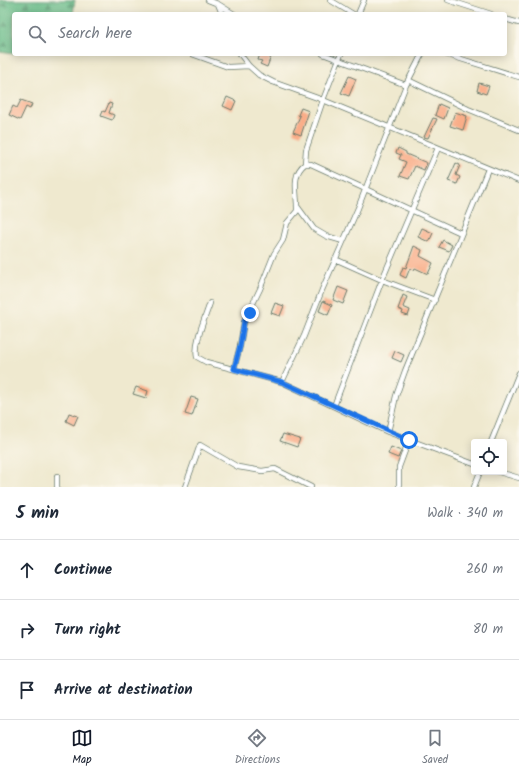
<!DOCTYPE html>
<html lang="en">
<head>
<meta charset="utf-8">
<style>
  :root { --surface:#fff; --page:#f2f2f3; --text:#1f2937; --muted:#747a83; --line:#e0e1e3; --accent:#111827 }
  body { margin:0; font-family:Kalam,sans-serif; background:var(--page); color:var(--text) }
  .controls { position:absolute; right:12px; bottom:12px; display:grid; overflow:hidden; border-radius:4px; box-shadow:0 2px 10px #0003 }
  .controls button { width:36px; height:36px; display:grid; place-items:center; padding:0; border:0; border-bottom:1px solid var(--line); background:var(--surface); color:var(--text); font:20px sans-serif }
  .stop { position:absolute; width:12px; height:12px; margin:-9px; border:3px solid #1a73e8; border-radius:50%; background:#fff }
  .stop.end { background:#1a73e8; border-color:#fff; box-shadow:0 1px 4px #0008 }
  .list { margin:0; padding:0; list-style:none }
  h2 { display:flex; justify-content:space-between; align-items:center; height:52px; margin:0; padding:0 16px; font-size:17px }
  h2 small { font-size:13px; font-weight:400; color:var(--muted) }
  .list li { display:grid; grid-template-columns:26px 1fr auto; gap:12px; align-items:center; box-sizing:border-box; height:60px; padding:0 16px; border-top:1px solid var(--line) }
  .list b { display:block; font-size:15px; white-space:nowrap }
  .list em { font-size:13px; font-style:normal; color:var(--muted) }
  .icon { flex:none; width:22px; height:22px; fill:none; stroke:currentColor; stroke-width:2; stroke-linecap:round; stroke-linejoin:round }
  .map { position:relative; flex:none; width:519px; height:487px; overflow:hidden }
  .search { position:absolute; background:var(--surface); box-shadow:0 2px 10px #0003; left:12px; right:12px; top:12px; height:44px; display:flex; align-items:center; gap:10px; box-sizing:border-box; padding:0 14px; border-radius:4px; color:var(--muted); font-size:15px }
  .sheet { height:232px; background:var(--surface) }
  nav { display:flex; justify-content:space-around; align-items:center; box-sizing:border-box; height:56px; border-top:1px solid var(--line); background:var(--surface); font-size:11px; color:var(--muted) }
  nav a { display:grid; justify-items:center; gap:2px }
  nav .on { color:var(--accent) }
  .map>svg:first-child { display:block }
</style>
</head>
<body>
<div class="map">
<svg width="519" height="487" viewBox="0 0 519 487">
  <defs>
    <pattern id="forest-firs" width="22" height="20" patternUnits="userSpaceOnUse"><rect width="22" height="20" fill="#6bbd8a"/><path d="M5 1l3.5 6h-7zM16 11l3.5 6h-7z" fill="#579b72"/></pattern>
  </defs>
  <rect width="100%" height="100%" fill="#fbf7ec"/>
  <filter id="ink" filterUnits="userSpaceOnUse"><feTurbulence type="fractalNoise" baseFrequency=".025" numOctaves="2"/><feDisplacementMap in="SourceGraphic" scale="8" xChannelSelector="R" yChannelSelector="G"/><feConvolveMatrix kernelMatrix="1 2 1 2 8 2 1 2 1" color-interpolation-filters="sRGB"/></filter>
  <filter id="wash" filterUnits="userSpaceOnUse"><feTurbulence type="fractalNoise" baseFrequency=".012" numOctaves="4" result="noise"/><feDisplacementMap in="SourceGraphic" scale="16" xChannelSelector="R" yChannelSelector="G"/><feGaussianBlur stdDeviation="0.9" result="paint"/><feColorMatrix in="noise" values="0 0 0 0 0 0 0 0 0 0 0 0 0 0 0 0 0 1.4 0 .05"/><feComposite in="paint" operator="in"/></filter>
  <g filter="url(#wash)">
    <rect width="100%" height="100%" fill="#efe9cf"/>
    <path fill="url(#forest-firs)" stroke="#457d5f" d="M0,0H75L73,14H14V54L0,52Z"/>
    <g id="blocks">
      <path fill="#f9ad88" d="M260,54H272L267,67L260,64L262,61L258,60Z
        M349,76L356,79L349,96L341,93Z
        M479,83L489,86L486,94L477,91Z
        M227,97L236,101L232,110L223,106Z
        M21,100L32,104L30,109L26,107L20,120L9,115L13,106L17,108Z
        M109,103L112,104L109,113L114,115L112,120L101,116L103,111L105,112Z
        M439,104L448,108L444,119L435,115Z
        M301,108L309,111L301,135L293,132L300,116L298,115Z
        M455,112L467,116L463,130L450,126Z
        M433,118L437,119L428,138L424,137Z
        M398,148L406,152V154L427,163L424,170L415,166L409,179L400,176L406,162L399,159L401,155L396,153Z
        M456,163L460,165L456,175L460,177L457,184L448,181Z
        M422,228L433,233L429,242L418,237Z
        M443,240L452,245L449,251L439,247Z
        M414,246L422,250L420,256L433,263L428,274L415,268L414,270L410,268L406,278L400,275L403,267L406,268Z
        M338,287L348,291L343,304L333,300Z
        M403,295L407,297L403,307L410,310L408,316L402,314L403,311L398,309Z
        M323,301L332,305L328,315L319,311Z
        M275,303L284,306L280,316L271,313Z
        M395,351L404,355L401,362L392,358Z
        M136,387L148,391L146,398L133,394Z
        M191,397L198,399L192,416L185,414Z
        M69,413L78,416L74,425L66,421Z
        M283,434L300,439L297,447L280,441Z
        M391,447L401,451L398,458L388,454Z"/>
    </g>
  </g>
  <g filter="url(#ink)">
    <use href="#blocks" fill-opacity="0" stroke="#68796a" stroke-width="1"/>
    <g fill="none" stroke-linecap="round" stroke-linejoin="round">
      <g stroke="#68796a" stroke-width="6">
        <path id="minor" d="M208,0L218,4L234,14
          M330,0L353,14
          M448,0L491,14
          M218,4L222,14
          M358,14L364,0
          M505,19L519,23
          M192,54L228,67L249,66
          M240,54L249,66L259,75L273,82L323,100L519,181
          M323,54L406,85
          M445,54L519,77
          M408,80L468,109L519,130
          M305,164L306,150L323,100L341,54
          M297,206L314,229L326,236L343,241
          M335,259L382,280L435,300
          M210,303C205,318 194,342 197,357L206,362L282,382L388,432L474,464
          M234,369L240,346L244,322L260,289L274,254L283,240L287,223L297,211C298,195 290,175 305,164H311L461,233
          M282,382L304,336L322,290L358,208L406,85L422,54
          M334,406L382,280L438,148
          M388,432L396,396L405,371L488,169
          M491,442L519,373
          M499,472L519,478
          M57,476V487
          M185,487L200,445L238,467L262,471L275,469L311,487
          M399,487V467L409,440
          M474,487L480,472"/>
      </g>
      <use href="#minor" stroke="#fff" stroke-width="4.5"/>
    </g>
  </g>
  <g fill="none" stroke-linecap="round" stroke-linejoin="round" filter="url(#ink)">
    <path stroke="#1a73e8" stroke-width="5" d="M250,313L244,322L240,346L234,369L282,382L409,440"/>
  </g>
</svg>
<div class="controls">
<button><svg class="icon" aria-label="locate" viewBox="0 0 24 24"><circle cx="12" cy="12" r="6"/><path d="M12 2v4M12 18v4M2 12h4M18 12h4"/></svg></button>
</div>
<div class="stop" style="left:409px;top:440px"></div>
<div class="stop end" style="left:250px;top:313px"></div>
<div class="search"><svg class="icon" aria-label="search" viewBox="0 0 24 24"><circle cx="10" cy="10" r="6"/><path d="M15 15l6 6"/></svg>Search here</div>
</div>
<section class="sheet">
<h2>5 min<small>Walk · 340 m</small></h2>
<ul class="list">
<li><svg class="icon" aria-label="ahead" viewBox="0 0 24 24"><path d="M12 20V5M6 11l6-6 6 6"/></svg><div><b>Continue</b></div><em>260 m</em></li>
<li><svg class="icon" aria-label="right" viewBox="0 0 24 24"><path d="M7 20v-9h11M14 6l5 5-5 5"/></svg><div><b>Turn right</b></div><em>80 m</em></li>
<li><svg class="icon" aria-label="arrive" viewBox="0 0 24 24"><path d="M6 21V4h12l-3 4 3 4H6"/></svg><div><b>Arrive at destination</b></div></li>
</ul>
</section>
<nav>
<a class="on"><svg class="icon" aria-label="map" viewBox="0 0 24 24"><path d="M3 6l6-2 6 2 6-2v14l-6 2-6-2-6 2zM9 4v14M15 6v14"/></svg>Map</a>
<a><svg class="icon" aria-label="directions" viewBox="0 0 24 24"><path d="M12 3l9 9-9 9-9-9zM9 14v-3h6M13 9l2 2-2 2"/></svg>Directions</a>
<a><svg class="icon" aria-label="saved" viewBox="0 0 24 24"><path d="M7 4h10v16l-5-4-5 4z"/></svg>Saved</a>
</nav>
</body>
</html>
